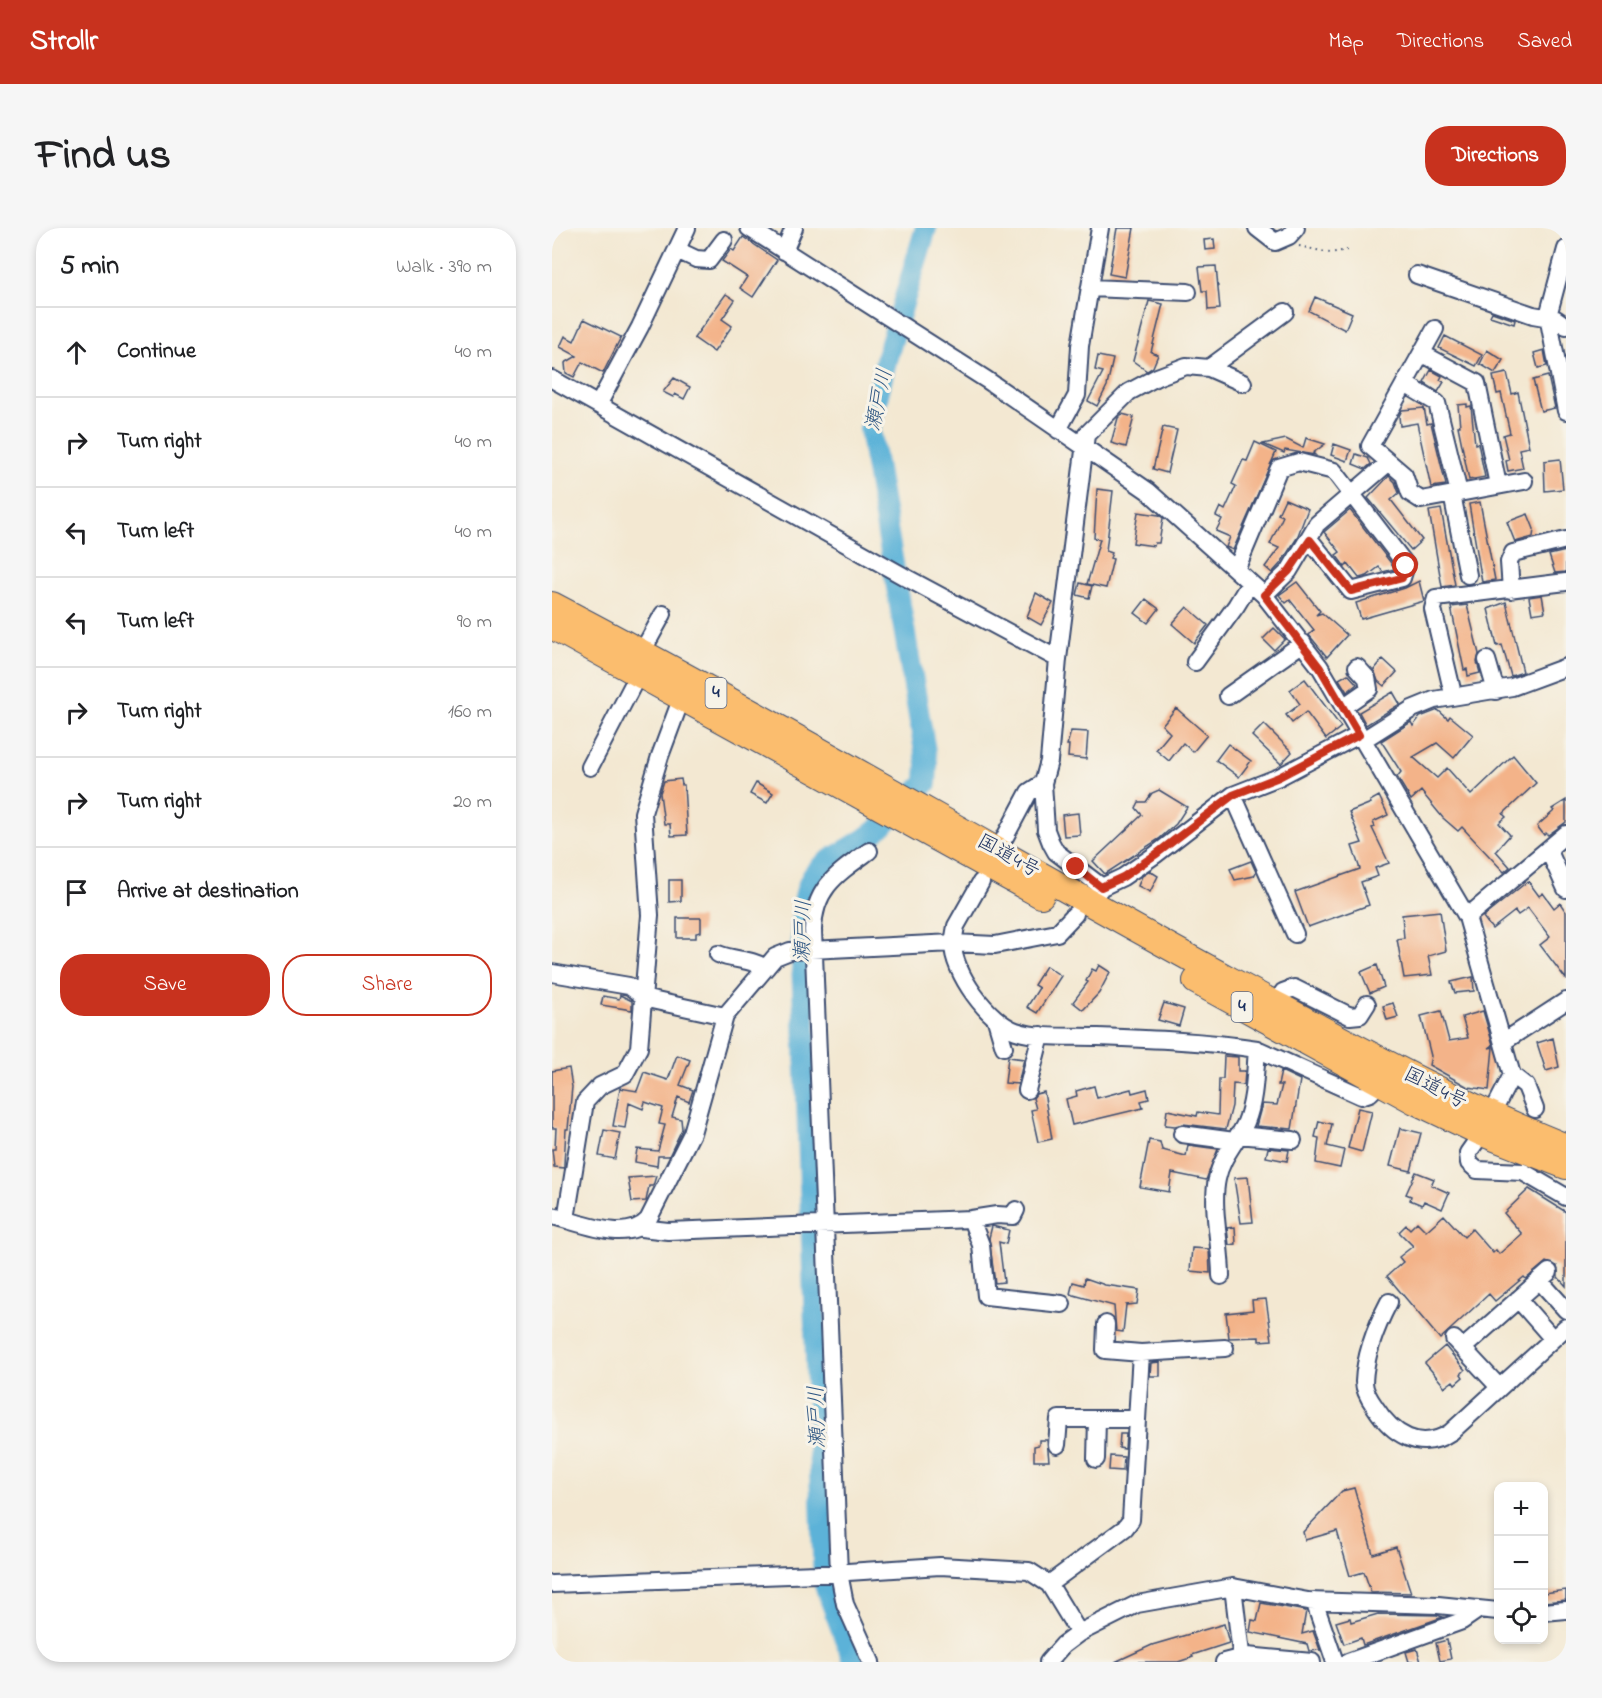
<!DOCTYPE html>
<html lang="en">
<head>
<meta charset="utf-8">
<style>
  :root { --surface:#fff; --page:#f6f6f6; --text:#202124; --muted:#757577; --line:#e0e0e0; --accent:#c8321e }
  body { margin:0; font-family:"Indie Flower","Klee One",sans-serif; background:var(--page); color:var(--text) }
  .controls { position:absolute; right:18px; bottom:18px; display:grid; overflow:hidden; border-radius:12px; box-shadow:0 3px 9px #0003 }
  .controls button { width:54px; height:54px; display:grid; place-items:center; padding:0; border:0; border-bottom:2px solid var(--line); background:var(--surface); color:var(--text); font:30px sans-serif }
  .stop { position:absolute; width:18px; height:18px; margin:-14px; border:4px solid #c8321e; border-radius:50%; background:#fff }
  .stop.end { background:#c8321e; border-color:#fff; box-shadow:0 2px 6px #0008 }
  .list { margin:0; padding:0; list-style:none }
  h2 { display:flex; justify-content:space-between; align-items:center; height:78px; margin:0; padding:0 24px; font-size:26px }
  h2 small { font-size:20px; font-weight:400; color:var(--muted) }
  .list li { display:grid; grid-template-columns:39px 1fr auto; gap:18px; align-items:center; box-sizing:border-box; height:90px; padding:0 24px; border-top:2px solid var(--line) }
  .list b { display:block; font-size:22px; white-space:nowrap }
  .list em { font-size:20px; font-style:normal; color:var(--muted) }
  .actions { display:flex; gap:12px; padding:18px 24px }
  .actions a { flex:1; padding:14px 0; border:2px solid var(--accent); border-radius:24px; text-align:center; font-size:21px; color:var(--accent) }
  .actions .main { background:var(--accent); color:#fff }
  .icon { flex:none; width:33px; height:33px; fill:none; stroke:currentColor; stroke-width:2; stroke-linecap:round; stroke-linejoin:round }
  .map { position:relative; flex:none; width:1014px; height:1434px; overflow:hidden; border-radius:24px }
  header { display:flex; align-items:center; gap:36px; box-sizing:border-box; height:84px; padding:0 30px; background:var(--accent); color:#fff }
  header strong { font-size:28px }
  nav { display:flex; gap:33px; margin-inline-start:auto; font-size:21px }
  .intro { display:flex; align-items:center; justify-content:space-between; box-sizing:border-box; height:144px; padding:0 36px }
  h1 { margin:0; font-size:42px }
  .button { padding:15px 27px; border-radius:24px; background:var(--accent); color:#fff; font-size:21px; font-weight:700 }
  main { display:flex; gap:36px; padding:0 36px }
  aside { flex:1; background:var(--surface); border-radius:24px; box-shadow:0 3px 9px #0003 }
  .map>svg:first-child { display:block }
</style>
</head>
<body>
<header>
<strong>Strollr</strong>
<nav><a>Map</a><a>Directions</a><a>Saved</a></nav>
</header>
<div class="intro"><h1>Find us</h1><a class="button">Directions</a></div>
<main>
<aside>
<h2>5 min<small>Walk · 390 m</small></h2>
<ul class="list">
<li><svg class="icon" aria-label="ahead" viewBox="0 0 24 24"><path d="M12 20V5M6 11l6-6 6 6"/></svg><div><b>Continue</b></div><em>40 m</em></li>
<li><svg class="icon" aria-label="right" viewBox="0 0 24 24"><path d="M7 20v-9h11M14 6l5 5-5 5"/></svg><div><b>Turn right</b></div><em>40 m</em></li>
<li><svg class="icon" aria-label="left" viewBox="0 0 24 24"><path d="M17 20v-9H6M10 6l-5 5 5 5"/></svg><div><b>Turn left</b></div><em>40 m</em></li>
<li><svg class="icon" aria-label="left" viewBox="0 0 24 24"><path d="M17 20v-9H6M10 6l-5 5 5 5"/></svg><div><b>Turn left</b></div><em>90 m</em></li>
<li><svg class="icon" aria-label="right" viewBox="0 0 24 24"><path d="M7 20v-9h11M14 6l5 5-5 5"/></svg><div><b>Turn right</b></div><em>160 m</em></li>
<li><svg class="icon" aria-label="right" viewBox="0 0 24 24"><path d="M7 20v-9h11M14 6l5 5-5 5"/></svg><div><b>Turn right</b></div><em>20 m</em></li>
<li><svg class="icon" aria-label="arrive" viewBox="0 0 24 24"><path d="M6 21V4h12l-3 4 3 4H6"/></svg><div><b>Arrive at destination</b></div></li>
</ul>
<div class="actions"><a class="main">Save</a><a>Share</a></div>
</aside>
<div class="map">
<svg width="1014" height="1434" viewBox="0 0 1014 1434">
  <rect width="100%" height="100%" fill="#f7f3e8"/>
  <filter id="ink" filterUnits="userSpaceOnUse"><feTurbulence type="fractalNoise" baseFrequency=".0167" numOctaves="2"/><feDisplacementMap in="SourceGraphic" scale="12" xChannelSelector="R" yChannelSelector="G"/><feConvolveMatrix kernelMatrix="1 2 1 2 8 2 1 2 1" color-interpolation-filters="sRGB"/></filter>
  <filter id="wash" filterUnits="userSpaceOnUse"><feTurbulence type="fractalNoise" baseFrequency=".008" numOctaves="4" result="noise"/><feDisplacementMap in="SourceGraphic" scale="24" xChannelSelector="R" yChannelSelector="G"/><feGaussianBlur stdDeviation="1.35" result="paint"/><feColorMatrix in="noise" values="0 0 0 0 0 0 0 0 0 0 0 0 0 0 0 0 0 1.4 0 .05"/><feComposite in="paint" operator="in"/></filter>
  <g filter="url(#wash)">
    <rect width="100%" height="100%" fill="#f3e8d2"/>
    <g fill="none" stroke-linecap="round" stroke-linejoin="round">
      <path stroke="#5bb2d8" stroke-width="22" d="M302,1434L272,1354L249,703C254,630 267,643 320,606C339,592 356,572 374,555L375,535L318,201L334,132L374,0"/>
    </g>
    <g id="blocks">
      <path fill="#f3b389" d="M565,0H582L573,49L557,46Z
        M191,9L225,32L201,69L188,60L195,49L170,33L179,21L182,23Z
        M662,11L663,21L653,22L652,12Z
        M664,38L668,81L656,82L655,63H650L647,39Z
        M174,66L183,72L170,91L180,98L162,124L142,110Z
        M763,69L800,85L793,102L757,83Z
        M597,73L611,76L599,124L606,127L601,139L595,143L581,133Z
        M940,84L963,92L962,96L938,88Z
        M32,91L69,109L51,145L30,134L22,149L14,145L13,135L25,128L8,119L13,108L22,113Z
        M893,108L930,127L924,138L887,120Z
        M935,122L951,132L943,145L928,136Z
        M992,122L995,138L986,140L982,125Z
        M546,128L561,131L555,158L545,178L536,173L551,144L543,142Z
        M879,142L890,148L888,152L892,154L886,164L872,155Z
        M955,145L960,166L966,164L977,219L967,221L971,240L956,243L954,233L957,232L951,207L958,205L949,165L945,166L941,148Z
        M996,148L1003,180L989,183L981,152Z
        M122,150L138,159L132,171L123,166L121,169L111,164Z
        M915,176V179L919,178L923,216L926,215L933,249L917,252L906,198H908L906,177Z
        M872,180L875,196L879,195L894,257L879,259L865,195L848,198L847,188L850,182Z
        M570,186L582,189L574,219L559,215L566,190Z
        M611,199L625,202L615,245L601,241Z
        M754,210L773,216L761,225L763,227L733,222L732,225L711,216L734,211L751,220Z
        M703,214L724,224L681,322L674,319L678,309L664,303L670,291L664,288L668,279L673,282L684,258L680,256L691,232L695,233Z
        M782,216L799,222L795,233L779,227Z
        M804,226L816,230L819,236L813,241L801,236Z
        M1008,231L1011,261L993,263L992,233Z
        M837,248L843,254L847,265L839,272L870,312L859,322L816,270Z
        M545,261L561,263L554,323L560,325L558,330L561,331L554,360L535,356L548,311L542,310Z
        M733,271L756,281L745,310L729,335L720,345L713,339L727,320L718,316L731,288L726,286Z
        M928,274L943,352L930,354L917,276Z
        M889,281L903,357L890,359L877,283Z
        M798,282L842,339V341L831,344L827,339L815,348L807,350L796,336L793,339L784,327L788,324L772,304Z
        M586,284L607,287L611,290L607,315H603L602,318L581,315Z
        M976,286L982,301L981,309L963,314L955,294Z
        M1014,323V344L1003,345L997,327Z
        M867,353L872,373L809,391L804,375L853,360Z
        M745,354L768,383L764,387L770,385L795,407L775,429L757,407L762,402L738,372L734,375L727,367Z
        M528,355L540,358L537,370L525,367Z
        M484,365L501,375L489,397L475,389Z
        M990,367L993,384L980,386L977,369Z
        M594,371L607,381L596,395L583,385Z
        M954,374L971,444L959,448L950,417L945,418L936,381Z
        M915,377L927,426L925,434L928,445L916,448L915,441L912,442L899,379Z
        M635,379L656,397L642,415L620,396Z
        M722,400L733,411L722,422L711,411Z
        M831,431L845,444L832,458L826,453L822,442Z
        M796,446L805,456L795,464L787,451Z
        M753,451L789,499L774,511L754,484L740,495L734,487L748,476L738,462Z
        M841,464L848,476L814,497L807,484Z
        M624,480L655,507L641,524L631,515L617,533L604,522L618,505L610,497Z
        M886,482L896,491L898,488L921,507L902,530L885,515L861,529L885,550L895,540L919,567L961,527L984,555L951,586L954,589L947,595L958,607L944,623L958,639L952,644L910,599L906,603L891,590L869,563L859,572L845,549L849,544L829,513L859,494L861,498L868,489Z
        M712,496L740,524L729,536L700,508Z
        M519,503L536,504L534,531L516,529L517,517H515Z
        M676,516L699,533L687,549L664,532Z
        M129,551L130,557H132L135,607L119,608L118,596H112L108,565L112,553Z
        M204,555L221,565L215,575L198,566Z
        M607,562L635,579L624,596L607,611L553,646L541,633L590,587L584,580L587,574H594L600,565Z
        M827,568L836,587L821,594L823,599L820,600L837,635L823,640L826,648L809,654L817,677L756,699L743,664L808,641L800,618L810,615L797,584L819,575L818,573Z
        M1014,572V594L996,607L994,605L992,607L985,598L1002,583L1000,581Z
        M526,585L528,607L512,608L510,587Z
        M699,633L704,644L702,648L683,652L678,641Z
        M598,643L606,648L598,664L586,658L590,648Z
        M117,652H129V673L117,674Z
        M976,653L987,668L991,665L1002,680L1008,675L1014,684V751L988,717L998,709L976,680L966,687L963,683L940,701L931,689Z
        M888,683L894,723L876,728L880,747L852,750L845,711L852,710L850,687Z
        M125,690H149V704L144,705V710H125Z
        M547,737L558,744L547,765L531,782L521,774L536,754L534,753L540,741L544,743Z
        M825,737L832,759L818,765L809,744Z
        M494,738L509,748L485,785L475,779L487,760L482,757Z
        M921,749L922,763L903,765L899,754Z
        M68,767L80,773V782L49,777L51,768L67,771Z
        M612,775L632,781L627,798L606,792Z
        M841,775L846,789L835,792L831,778Z
        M889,783L897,813L916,810L910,789L931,783L941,817L937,820L941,819L937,862L916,859L877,837L879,828L869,788Z
        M1001,810L1007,839L994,843L985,815Z
        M125,827L138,832L128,857L141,862L137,874L126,869L120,889L129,891L130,901L117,928H106L105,938L83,934L85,921L106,923L113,897L107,896L111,880L93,874L91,881L77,875L73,900L61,898L68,860L85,863L92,844L116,852Z
        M672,828L686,829V843H693L692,857L681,856L680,878L674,901L631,896L623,898L613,897L615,882L645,888L646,884L666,887L667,851H671Z
        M456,829L472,831L466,856L453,855Z
        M17,840L20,859L16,901H14L12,936V940L2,939L0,921H3L4,900H0V843Z
        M729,843L748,852L740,901L704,898L710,876L725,877L730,857H726Z
        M542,858L545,870L579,861L580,865L595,861L597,871L589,873L591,880L520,897L514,871L525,868L524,863Z
        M492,864L500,911L486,914L479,882L484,881L481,870L484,866Z
        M806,880L820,883L810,924L796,920Z
        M767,893L780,896L775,918L792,922L788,940L764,935L767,910L763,909Z
        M848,900L869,905L859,943L838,938Z
        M52,902L68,905L63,931L47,928Z
        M597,912L608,914L610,922L634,928L636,917L666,921L654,952L620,945L617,964L588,959Z
        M716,920L737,922L735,933L714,929Z
        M864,944L882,951L879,957L897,965L890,981L872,973L870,977L858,972L859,968L854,966Z
        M104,948L101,958H97L94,973L80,974L76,950Z
        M696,949L701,994L689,995L682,950Z
        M977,961L1014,984V1058L1006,1049L1005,1038L994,1034L974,1051L972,1049L943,1073L937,1066L888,1111L835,1048L851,1034L847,1029L861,1018L847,1004L854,997L858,1001L865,994L874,1003L892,987L912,1009L920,1001L941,1025L944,1022L947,1026L970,1006L952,985Z
        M440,998L457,1002L454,1016L447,1014L452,1054L443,1055L437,1010Z
        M683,999L684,1016L677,1017L675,1000Z
        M640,1020L657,1021L658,1045L638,1043Z
        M533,1050L553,1057L587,1062L585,1076L574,1077L571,1104L564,1103L562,1078L518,1066L521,1054L532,1057Z
        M714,1071L720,1112L707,1113V1109L677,1110L674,1085L701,1082L700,1072Z
        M893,1118L913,1142L909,1146L911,1149L903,1156L901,1153L893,1159L873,1135Z
        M608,1134V1148H598L599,1135Z
        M568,1206H574L573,1221L567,1220Z
        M487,1212H495L497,1233H482V1218L487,1217Z
        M558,1228L572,1229L571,1243L557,1242Z
        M802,1260L821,1326L844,1319L859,1365L819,1364L812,1344L798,1348L785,1303L753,1312L751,1304L790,1263Z
        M1014,1362V1372L992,1374V1365Z
        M709,1375L754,1383L750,1406L761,1403L768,1422L757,1423L755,1416L698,1404L700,1392L705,1393Z
        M826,1386L885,1387L891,1389L811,1417L809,1410L792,1416L784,1394L798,1390L799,1394Z
        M672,1396L677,1415L640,1427L641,1429L626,1434H563L600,1417Z
        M895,1412L899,1431L888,1433L884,1415Z
        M865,1421L869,1434H857L854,1424Z"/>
    </g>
  </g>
  <g filter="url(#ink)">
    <use href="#blocks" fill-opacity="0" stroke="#3b4b6f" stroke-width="1.5"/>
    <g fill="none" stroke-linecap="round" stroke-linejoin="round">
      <g stroke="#3b4b6f" stroke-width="20">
        <path id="minor" d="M197,0L435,152L596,263L712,367L768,439L915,689L960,847L930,905L916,925L917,935L925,942L971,944L1014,969
          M705,0L723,14L737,8L744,0
          M1014,21L996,88L1014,183
          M125,22L144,31L157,32L172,12
          M232,23L242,0
          M865,47L981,87L1004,91L1014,98
          M538,60L636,64
          M883,101L818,218L852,247L858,265L869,272L972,253
          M871,126L925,155L946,257
          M657,140L691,155
          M0,151L353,349L506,431
          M853,156L885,175L907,265
          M46,177L88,99L135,0
          M506,202L525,167L528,118L548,0
          M900,266L916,347
          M684,342L727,240L747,234L782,243L854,337L850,350L799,363L758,312
          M959,362L957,334L961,325L1014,312
          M712,367L737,343L765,296L836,235
          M90,424L111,386
          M935,432L944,463
          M643,434L684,378L698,355
          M901,466L881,381L884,370L1014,354
          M676,468L751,415
          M791,479L817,461L815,450L805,439
          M811,512L860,481L882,472L960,459L1014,439
          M38,539L87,445
          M681,567L743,706
          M453,609L477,564L491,555
          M996,621L1014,661
          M317,623C285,646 262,660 261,702L287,1345L293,1376L319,1434
          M550,659L504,624L499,615L494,602L491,555L497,533L506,431L534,207L577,164L605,149L634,138L657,140L733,84
          M543,667L550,659L571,649L603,627L681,567L727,549L807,507
          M523,686L505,705L443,717L401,715C400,744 437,794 464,803C489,811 520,808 546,809C599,811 652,813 705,821
          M915,689L1014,606
          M166,726C183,733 198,730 214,740
          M0,745L77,758L95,771L173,788
          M724,776L731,764L742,760L798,788L808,787L815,776
          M444,792L452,819
          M951,814L1014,773
          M960,847L974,858L983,881
          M475,862L489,807
          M630,906L682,913
          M686,907L741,912
          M0,988C28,994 74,1016 96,992L140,905L173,788L223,729L238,723L401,715L404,698L429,654
          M14,991L33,874L48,858L73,846L87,820L98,687L91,585L108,528L130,469
          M419,991L429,1017L434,1068L510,1076
          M89,1000L116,1003L419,991L445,987L461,988L464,982
          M669,1048C669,1017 659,979 665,951C669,929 685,914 694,894C703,872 703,845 705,821L809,868L818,865L828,855
          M987,1052L1014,1082
          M966,1071L1001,1111
          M837,1074C825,1097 813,1128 812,1154C812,1162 818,1172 823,1179C840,1206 868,1225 899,1204L1014,1099
          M554,1096L553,1122L589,1125L673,1120
          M902,1111L947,1159
          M911,1120L997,1044
          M505,1217L507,1191H585
          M544,1231L545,1191
          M0,1356L265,1346L388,1338L477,1343L497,1356L527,1405
          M497,1356L573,1300L579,1292L589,1125
          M681,1359L690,1434
          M762,1373L783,1434
          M992,1384L1014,1382
          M496,1434L511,1417L527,1405L585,1376L681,1359L756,1373L886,1377L946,1383
          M672,1434L695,1428L760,1434
          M796,1434L910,1393L926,1382"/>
      </g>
      <g stroke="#3b4b6f" stroke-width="28">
        <path id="highway" d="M0,377C229,497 451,629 678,752C789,811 897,872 1014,919
          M0,398L489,667
          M644,753L863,873L930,905L1014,938"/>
      </g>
      <path stroke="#3b4b6f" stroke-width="2" stroke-dasharray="1.5 4.5" stroke-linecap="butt" d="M747,18L778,25L795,22"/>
      <use href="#minor" stroke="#fff" stroke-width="16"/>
      <use href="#highway" stroke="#fbbd6e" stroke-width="26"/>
    </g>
  </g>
  <g fill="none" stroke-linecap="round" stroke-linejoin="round" filter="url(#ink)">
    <path stroke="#c8321e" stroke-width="8" d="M524,639L549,659L571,649L603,627L681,567L727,549L807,507L768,440L712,367L737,343L758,312L799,363L850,350L854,338"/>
  </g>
  <g text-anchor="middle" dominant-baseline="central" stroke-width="6" stroke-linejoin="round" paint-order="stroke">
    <g fill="#f7f3e8" stroke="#5d6a87" stroke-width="1.5">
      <rect x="153.5" y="450" width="21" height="30" rx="4.5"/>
      <rect x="679.5" y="764" width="21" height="30" rx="4.5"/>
    </g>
    <g font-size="18" font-weight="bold" fill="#1b2f5e">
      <text x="164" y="465">4</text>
      <text x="690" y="779">4</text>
    </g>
    <g font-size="20" fill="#1b2f5e" stroke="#f7f3e8">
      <text transform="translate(456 629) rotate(29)">国道4号</text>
      <text transform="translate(883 861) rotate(27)">国道4号</text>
    </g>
    <g font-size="21" font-style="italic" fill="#2e5683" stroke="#f7f3e8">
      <text transform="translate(328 172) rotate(-78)">瀬戸川</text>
      <text transform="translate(252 703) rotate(-88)">瀬戸川</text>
      <text transform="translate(266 1189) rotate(-92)">瀬戸川</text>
    </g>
  </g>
</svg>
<div class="controls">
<button>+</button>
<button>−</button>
<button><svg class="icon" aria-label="locate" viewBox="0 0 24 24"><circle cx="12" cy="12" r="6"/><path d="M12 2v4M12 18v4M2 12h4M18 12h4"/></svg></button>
</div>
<div class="stop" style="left:854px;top:338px"></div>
<div class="stop end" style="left:524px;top:639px"></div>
</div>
</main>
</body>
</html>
